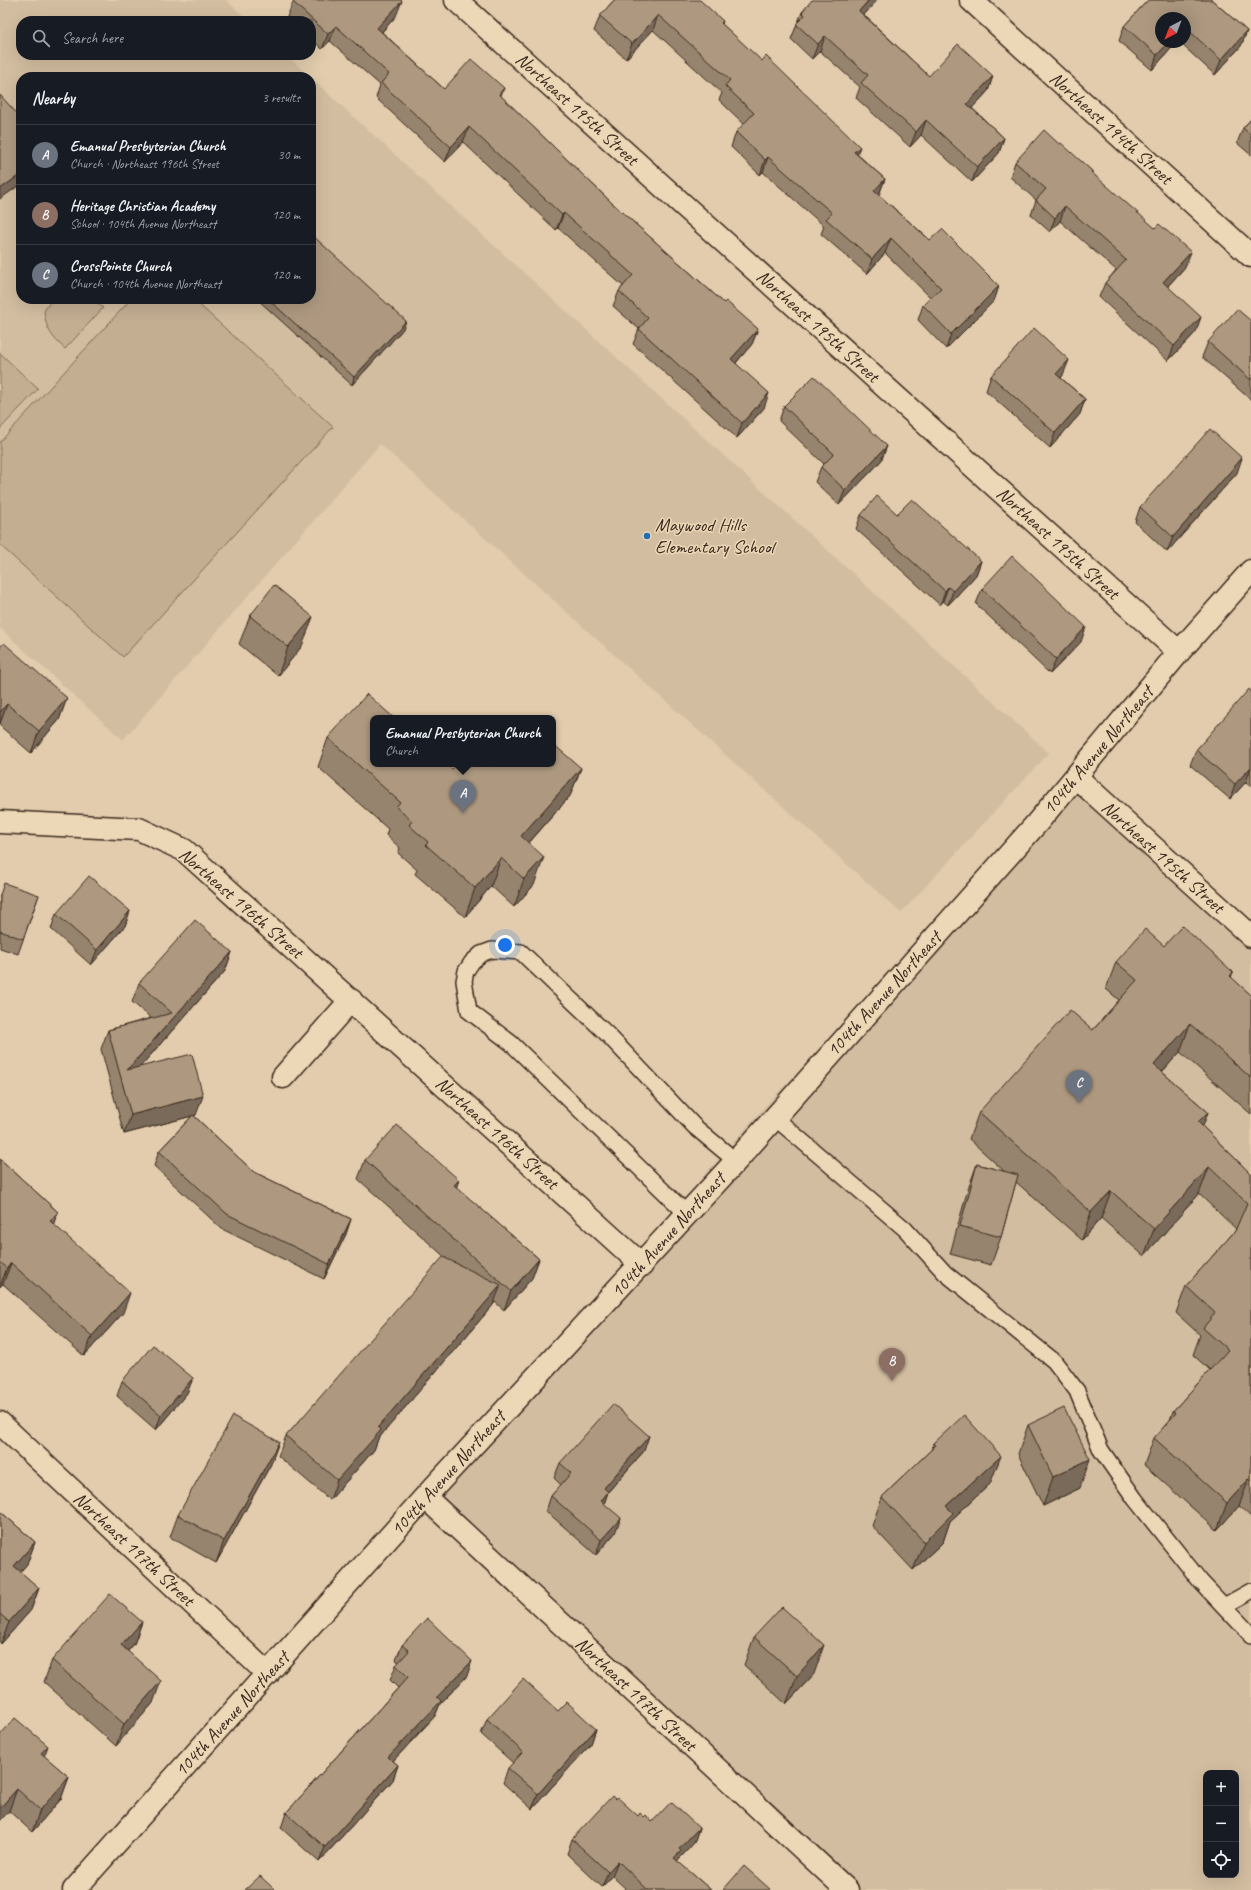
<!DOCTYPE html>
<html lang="en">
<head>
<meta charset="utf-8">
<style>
  :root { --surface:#171b24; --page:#242831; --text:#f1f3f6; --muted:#9ea1a6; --line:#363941; --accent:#7c3aed }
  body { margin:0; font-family:Caveat,sans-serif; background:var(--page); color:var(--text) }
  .controls { position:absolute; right:12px; bottom:12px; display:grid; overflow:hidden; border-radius:8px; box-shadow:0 4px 16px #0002 }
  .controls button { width:36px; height:36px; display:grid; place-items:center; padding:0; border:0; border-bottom:1px solid var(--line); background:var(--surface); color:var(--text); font:20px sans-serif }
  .compass { position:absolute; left:1155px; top:12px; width:36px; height:36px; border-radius:50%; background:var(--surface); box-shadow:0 4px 16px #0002; rotate:222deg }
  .you { position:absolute; left:505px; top:945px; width:14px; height:14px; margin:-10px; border:3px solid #fff; border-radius:50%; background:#1a73e8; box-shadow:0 0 0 6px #1a73e833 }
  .badge { display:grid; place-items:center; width:26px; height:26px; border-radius:50%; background:var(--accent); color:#fff; font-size:13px; font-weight:700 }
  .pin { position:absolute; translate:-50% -33px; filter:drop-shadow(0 1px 2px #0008) }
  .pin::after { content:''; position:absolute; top:21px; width:14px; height:12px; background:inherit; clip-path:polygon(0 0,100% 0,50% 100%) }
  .popup { position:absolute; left:370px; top:715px; width:186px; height:52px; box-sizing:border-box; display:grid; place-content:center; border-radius:8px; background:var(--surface); filter:drop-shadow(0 1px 3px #0005); font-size:13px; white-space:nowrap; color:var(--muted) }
  .popup b { font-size:15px; color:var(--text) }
  .popup::after { content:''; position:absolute; left:50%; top:100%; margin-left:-8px; border:8px solid transparent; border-top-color:var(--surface) }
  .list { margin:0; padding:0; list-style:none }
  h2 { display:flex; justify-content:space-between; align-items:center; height:52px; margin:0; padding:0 16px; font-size:17px }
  h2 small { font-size:13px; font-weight:400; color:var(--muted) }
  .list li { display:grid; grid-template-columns:26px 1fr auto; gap:12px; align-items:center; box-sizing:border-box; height:60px; padding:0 16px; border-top:1px solid var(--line) }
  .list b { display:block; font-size:15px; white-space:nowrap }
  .list p { margin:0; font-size:13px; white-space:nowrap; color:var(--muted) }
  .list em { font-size:13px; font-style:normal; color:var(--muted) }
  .icon { flex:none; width:22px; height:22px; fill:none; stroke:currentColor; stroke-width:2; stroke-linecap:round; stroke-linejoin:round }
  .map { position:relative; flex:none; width:1251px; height:1890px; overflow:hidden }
  .search { position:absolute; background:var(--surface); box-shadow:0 4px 16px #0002; left:16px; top:16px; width:300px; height:44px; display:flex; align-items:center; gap:10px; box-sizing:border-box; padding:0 14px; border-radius:16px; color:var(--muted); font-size:15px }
  .panel { position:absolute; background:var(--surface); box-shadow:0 4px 16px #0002; left:16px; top:72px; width:300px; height:232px; border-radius:16px }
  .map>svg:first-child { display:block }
</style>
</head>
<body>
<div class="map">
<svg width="1251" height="1890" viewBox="0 0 1251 1890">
  <rect width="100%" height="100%" fill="#e2ccad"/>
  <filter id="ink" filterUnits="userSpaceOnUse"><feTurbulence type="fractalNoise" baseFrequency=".025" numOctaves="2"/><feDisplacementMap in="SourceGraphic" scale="8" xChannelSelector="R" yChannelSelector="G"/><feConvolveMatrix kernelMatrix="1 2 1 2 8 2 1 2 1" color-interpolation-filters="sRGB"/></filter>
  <g filter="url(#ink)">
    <path fill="#d2bda0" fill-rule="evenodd" d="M0,0H226L249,21H21V55H286L310,77H21V299H311V78L1049,753L901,913L380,444L123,740L0,628Z
      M1076,777L1251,936V1890H847L425,1497L642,1265L679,1204L768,1103L964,903ZM1206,1773H1236V1875H1206Z"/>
    <path fill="#c3ae92" stroke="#7f6c58" d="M52,299H93L103,308L65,349C52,337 46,330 44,311Z
      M131,299H193L333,427L123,657L0,545V442Z
      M0,353L38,389L0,429Z"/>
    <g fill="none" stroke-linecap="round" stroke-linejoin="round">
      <g stroke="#3b2a1e" stroke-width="18">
        <path id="service" d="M774,1117L905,1229L945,1273L1054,1361L1077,1391L1101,1450L1135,1499L1201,1582L1251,1635
          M686,1213L511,1043L469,1011L464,981L466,971L472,962L481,954L492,950L521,952L608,1035L695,1127L736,1161
          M1224,1606L1251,1591"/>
      </g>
      <g stroke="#3b2a1e" stroke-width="25">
        <path id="minor" d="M456,0L1179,652
          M971,0L1251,256
          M1076,777L1251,936
          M0,822L139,829L184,850L642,1265
          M283,1077L351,1000
          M0,1423L268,1674
          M425,1497L847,1890
          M74,1890L425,1497L736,1161L1037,823L1179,652L1251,571"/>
      </g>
      <use href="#service" stroke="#ecd7b6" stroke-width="15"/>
      <use href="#minor" stroke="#ecd7b6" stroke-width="22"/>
    </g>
    <path fill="#96846e" stroke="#3b2a1e" d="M614,0L723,21L722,24L857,154L885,179L879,195L930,240L999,286L994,301L946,349L918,320L923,305L931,298L885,253L867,274L821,234L824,226L763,172L760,175L731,147L736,132L744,124L719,100L722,93L653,30L626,59L594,31L600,16Z
      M877,0L864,15L929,76H993L988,91L972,108L1004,138L999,153L972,182L921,135L910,147L856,98L860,87L820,51L812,59L791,39L802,12Z
      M1148,0H1212L1247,31L1241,46L1215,75L1179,42H1185V18H1161V42H1177L1152,70L1119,41L1124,26Z
      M293,2L396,16L382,32L444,89L501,96L612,203L724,303L758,329L752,344L736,363L764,408L737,438L633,344L639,329L613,306L619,291L623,286L558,228L556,230L463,142L445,162L376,98L380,85L330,41L322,49L311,38V21H292L287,17Z
      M1251,119V155L1237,143L1243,128Z
      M1059,144L1092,171V173L1185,267L1168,286L1196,332L1168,361L1099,297L1105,283L1116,270L1060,221L1050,232L1031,215L1036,200L1010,177L1015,162Z
      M257,299H311L403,329L352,385Z
      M1251,321V400L1202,357L1208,342Z
      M1063,375L1061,378L1085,399L1080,414L1050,448L986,391L991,376Z
      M784,406L887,446L881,461L839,505L815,482L821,467L824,464L779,421Z
      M1237,473L1167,552L1135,522L1140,507Z
      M897,514L981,561L976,575L948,605L943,601L940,605L856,529L861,515Z
      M982,589L1081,642L1050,674L976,604Z
      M250,616L302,646L278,676L239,644Z
      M0,647L67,698L59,720L31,753L0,726Z
      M1251,691V786L1246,782L1230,799L1190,765L1196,750Z
      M328,738L452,769L581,768L570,796L529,843L534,885L514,907L491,886L465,917L415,874L417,870L398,853L400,848L386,835L388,829L318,767Z
      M0,895H39L18,954L0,948Z
      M130,911L125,926L91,965L51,929L56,914Z
      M1164,946L1233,972L1231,978L1251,995V1114L1180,1052L1162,1072L1208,1112L1202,1126L1251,1174V1517L1239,1506L1217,1530L1144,1465L1154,1438L1170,1420L1173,1411L1210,1370L1193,1355L1200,1335L1176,1313L1186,1286L1235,1231L1236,1229L1199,1194L1144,1256L1101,1218L1082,1240L1016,1182L1001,1237L991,1265L950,1254L967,1192L977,1164L1005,1172L969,1139L979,1112L1093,1030L1119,1000L1106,989L1116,962Z
      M232,952L225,971L140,1067L196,1115H193L254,1172L351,1219L346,1234L324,1279L222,1229L154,1166L159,1151L192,1116L124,1134L101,1049L108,1030L151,1018L132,1002L139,983Z
      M0,1159L58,1212L53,1224L123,1313L84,1356L3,1284L0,1287Z
      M365,1160L459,1180L456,1187L539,1259L532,1278L504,1310L495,1302L493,1305L378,1439L374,1450L330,1500L278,1456L286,1436L448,1260L358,1179Z
      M193,1378L187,1393L156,1430L117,1396L122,1381Z
      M1028,1425L1080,1488L1043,1506L1018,1454Z
      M934,1443L990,1484L950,1521L943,1542L913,1570L872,1526L882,1497L931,1450Z
      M644,1451L608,1492L604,1504L615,1533L596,1555L546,1511L551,1496L561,1485L554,1478L560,1463Z
      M271,1464L216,1563L170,1537L178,1515Z
      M0,1511L35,1542L27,1564L20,1572L39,1588L31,1610L1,1644L0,1643Z
      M142,1622L134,1644L128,1651L153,1703L116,1746L44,1682L52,1660Z
      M754,1637L814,1674L786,1704L744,1665Z
      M402,1645L467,1676L440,1704L435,1716L393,1761L398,1765L393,1780L319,1862L281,1828L286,1813L398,1688L390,1680L396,1665L399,1662L396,1660Z
      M558,1711L596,1729L591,1744L532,1809L503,1783L508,1768L513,1763L481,1734L487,1719Z
      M0,1735L44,1756L69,1777L61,1799L32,1832L9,1811Z
      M638,1816L644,1817L652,1822L699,1828L694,1843L677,1861L711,1890H627L612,1876L602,1887L567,1854L572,1839Z"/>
    <path fill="#7a6b5a" stroke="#3b2a1e" d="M869,0H877L854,26L859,11Z
      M402,1L396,16L372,43L377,28Z
      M658,15L653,30L626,59L632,44Z
      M336,26L330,41L322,49L328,34Z
      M1247,31L1241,46L1215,75L1221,60Z
      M825,36L820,51L812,59L818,44Z
      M1169,42H1177L1152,70L1157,55Z
      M993,76L988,91L962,119L967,104Z
      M504,88L498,103L499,94Z
      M926,120L921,135L910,147L916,132Z
      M469,127L463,142L445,162L451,147Z
      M1004,138L999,153L972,182L977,167Z
      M860,147L854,162V152Z
      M768,157L763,172L760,175L765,160Z
      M21,174V184L0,199V189Z
      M885,179L879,194L869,206L874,191Z
      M1065,206L1060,221L1050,232L1055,218Z
      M564,213L558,228L556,230L562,215Z
      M891,238L885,253L867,274L872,259Z
      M1191,252L1185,267L1158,297L1163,282Z
      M999,286L994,301L946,349L951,334Z
      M1201,317L1196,332L1168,361L1174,346Z
      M406,321L403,329L352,385L354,377Z
      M758,329L752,344L726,374L731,359Z
      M1069,360L1063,375L1051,389L1056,374Z
      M769,393L764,408L737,438L742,423Z
      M1085,399L1080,414L1050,448L1055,433Z
      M887,446L881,461L839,505L845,490Z
      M1242,458L1237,473L1167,552L1173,537Z
      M981,561L976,575L948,605L953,591Z
      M948,587L943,601L940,605L945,591Z
      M313,617L302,646L278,676L288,647Z
      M1086,627L1081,642L1050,674L1056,659Z
      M67,698L59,720L31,753L39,731Z
      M7,704L0,724V712Z
      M1251,767L1246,782L1230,799L1235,784Z
      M581,768L570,796L510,864L521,836Z
      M544,857L534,885L514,907L524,879Z
      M501,858L491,886L465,917L475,888Z
      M130,911L125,926L91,965L97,950Z
      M232,952L225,971L123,1086L127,1070Z
      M1190,1024L1180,1052L1144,1092L1154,1065Z
      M203,1096L196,1115L124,1134L131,1115Z
      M1208,1112L1198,1140V1122Z
      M1209,1167L1199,1194L1144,1256L1154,1229Z
      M459,1180L452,1200L454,1185Z
      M1111,1191L1101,1218L1082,1240L1091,1212Z
      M58,1212L50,1233V1221Z
      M351,1219L346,1234L324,1279L329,1264Z
      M539,1259L532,1278L504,1310L511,1291Z
      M11,1263L3,1284L0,1287V1286L7,1268Z
      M501,1285L493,1305L378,1439L374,1450L330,1500L337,1480L378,1427Z
      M130,1293L123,1313L84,1356L92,1336Z
      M193,1378L187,1393L156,1430L161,1415Z
      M649,1436L644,1451L598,1503L604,1488Z
      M279,1442L271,1464L216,1563L224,1541Z
      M1001,1456L990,1484L950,1521L943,1542L913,1570L924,1542L946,1506Z
      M1090,1459L1080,1488L1043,1506L1053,1477Z
      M1249,1479L1239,1506L1217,1530L1227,1503Z
      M608,1492L603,1507L601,1501Z
      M621,1518L615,1533L596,1555L601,1540Z
      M35,1542L27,1564L6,1588L14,1566Z
      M39,1588L31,1610L1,1644L9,1622Z
      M142,1622L134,1644L113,1667L121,1645Z
      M824,1645L814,1674L786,1704L797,1676Z
      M472,1661L467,1676L440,1704L435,1716L383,1772L388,1757L437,1697Z
      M161,1681L153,1703L116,1746L124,1724Z
      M596,1729L591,1744L532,1809L538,1794Z
      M48,1746L40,1768L41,1753Z
      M398,1765L393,1780L319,1862L325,1847Z
      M69,1777L61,1799L32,1832L40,1810Z
      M17,1789L9,1811L0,1821V1808Z
      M699,1828L694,1843L678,1860L676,1866L674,1858L679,1849Z
      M618,1861L612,1876L602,1887L608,1872Z"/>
    <path fill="#ae9980" stroke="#3b2a1e" d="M294,0H401L402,1L377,28L444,89L471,59L504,88L499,94L612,203L724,303L726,301L758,329L731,359L769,393L742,423L639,329L648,318L619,291L633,275L564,213L562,215L469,127L451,147L381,83L389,74L336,26L328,34L293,2Z
      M614,0H700L723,21L721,23L762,61L766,56L860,147L854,152L885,179L874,191L930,240L942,229L999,286L951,334L923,305L941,288L891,238L872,259L826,219L832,213L768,157L765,160L736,132L754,113L725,86L730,80L658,15L632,44L600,16Z
      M812,0H869L859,11L929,76L958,44L993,76L967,104L1004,138L977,167L926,120L916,132L861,83L868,75L825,36L818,44L796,24L805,15L802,12Z
      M1148,0H1212L1247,31L1221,60L1185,27V18H1161V42H1169L1157,55L1124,26Z
      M0,95L21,118V174L0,189Z
      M1251,119V135L1243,128Z
      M1044,130L1059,144L1061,143L1092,171L1091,172L1155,228L1159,224L1191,252L1163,282L1201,317L1174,346L1105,283L1126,260L1065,206L1055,218L1036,200L1046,189L1015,162Z
      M311,234L406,321L354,377L268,299H311Z
      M1237,309L1251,321V380L1208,342Z
      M1034,328L1069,360L1056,374L1085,399L1055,433L991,376Z
      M814,376L887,446L845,490L821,467L834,454L784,406Z
      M1210,429L1242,458L1173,537L1140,507Z
      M877,496L897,514L912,499L981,561L953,591L948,587L945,591L861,515Z
      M1012,556L1086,627L1056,659L982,589Z
      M274,585L313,617L288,647L250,616Z
      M4,643L67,698L39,731L7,704L0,712V647Z
      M1249,689L1251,691V767L1235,784L1196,750Z
      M367,694L394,718H373V764H446L452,769L457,764H488L491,766L493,764H553V744L581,768L521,836L544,857L524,879L501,858L475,888L426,845L428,842L409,825L412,821L396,807L400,802L328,738Z
      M89,876L130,911L97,950L56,914Z
      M4,883L39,895L23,939L0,931V895Z
      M195,920L232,952L127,1070L192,1054L203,1096L131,1115L108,1030L172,1013L139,983Z
      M1182,926L1233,972L1230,976L1251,995V1078L1190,1024L1154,1065L1208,1112L1198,1122L1251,1174V1481L1249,1479L1227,1503L1154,1438L1176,1413L1173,1411L1228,1350L1203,1328L1215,1313L1186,1286L1235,1231L1247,1203L1209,1167L1154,1229L1111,1191L1091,1212L979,1112L1070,1010L1093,1030L1137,980L1116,962L1145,929L1164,946Z
      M193,1115L254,1172L351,1219L329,1264L227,1214L159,1151Z
      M397,1125L459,1180L454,1185L539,1259L511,1291L365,1160Z
      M0,1159L58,1212L50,1221L130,1293L92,1336L11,1263L7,1268L0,1262Z
      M977,1164L1018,1175L1001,1237L960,1226Z
      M443,1257L501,1285L378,1427L381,1430L337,1480L286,1436Z
      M153,1345L193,1378L161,1415L122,1381Z
      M613,1404L649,1436L604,1488L608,1492L601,1501L621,1518L601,1540L551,1496L571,1473L560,1463Z
      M1064,1408L1090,1459L1053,1477L1028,1425Z
      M964,1415L1001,1456L946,1506L953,1513L924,1542L882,1497L936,1445L934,1443Z
      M233,1416L279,1442L224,1541L178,1515Z
      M0,1511L35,1542L14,1566L39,1588L9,1622L0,1614Z
      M110,1594L142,1622L121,1645L161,1681L124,1724L52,1660Z
      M782,1607L824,1645L797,1676L754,1637Z
      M427,1618L472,1661L437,1697L441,1701L388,1757L398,1765L325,1847L286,1813L408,1677L396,1665L409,1651L402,1645Z
      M523,1679L558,1711L567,1702L596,1729L538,1794L508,1768L523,1752L487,1719Z
      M15,1718L48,1746L41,1753L69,1777L40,1810L17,1789L0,1808V1735Z
      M612,1796L615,1799L617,1797L638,1816L640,1813L644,1817L646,1815L652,1822L671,1802L699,1828L679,1849L681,1851L674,1858L711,1890H648L618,1861L608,1872L572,1839Z
      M744,1866L771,1890H723Z
      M260,1876L275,1890H245Z"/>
  </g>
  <circle fill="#1f6fb2" stroke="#ecd7b6" stroke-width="1.5" cx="647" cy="536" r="4"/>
  <g text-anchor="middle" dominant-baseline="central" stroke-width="3" stroke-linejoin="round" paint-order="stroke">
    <g font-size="19" fill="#3b2a1e" stroke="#ecd7b6">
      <text transform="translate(577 109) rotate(42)">Northeast 195th Street</text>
      <text transform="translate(1111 128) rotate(42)">Northeast 194th Street</text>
      <text transform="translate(818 326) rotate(42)">Northeast 195th Street</text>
      <text transform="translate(1058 543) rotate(42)">Northeast 195th Street</text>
      <text transform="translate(1098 750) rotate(-50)">104th Avenue Northeast</text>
      <text transform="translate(1163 857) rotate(42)">Northeast 195th Street</text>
      <text transform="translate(241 903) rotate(41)">Northeast 196th Street</text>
      <text transform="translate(884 994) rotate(-48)">104th Avenue Northeast</text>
      <text transform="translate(497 1133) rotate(42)">Northeast 196th Street</text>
      <text transform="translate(668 1235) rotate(-48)">104th Avenue Northeast</text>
      <text transform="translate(448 1473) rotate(-48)">104th Avenue Northeast</text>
      <text transform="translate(134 1549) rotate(43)">Northeast 197th Street</text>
      <text transform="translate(636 1694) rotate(43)">Northeast 197th Street</text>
      <text transform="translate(232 1714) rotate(-48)">104th Avenue Northeast</text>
    </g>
    <g font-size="19" fill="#3b2a1e" stroke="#ecd7b6" text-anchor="start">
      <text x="655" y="525">Maywood Hills<tspan x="655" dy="22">Elementary School</tspan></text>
    </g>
  </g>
</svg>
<div class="controls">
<button>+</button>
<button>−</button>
<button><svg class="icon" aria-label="locate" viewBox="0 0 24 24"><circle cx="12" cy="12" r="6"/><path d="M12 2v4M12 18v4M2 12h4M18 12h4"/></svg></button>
</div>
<svg class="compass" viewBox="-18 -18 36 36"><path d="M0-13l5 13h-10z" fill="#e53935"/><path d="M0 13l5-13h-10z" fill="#9ea1a6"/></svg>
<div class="you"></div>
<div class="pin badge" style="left:463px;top:813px;background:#6b7280">A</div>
<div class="popup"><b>Emanual Presbyterian Church</b>Church</div>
<div class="pin badge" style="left:892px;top:1381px;background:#8d6e63">B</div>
<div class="pin badge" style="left:1079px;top:1103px;background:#6b7280">C</div>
<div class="search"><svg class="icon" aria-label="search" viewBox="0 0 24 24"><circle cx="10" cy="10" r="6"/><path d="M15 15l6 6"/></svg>Search here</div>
<section class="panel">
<h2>Nearby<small>3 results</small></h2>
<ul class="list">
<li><span class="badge" style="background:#6b7280">A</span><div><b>Emanual Presbyterian Church</b><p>Church · Northeast 196th Street</p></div><em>30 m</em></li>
<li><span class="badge" style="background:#8d6e63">B</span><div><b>Heritage Christian Academy</b><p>School · 104th Avenue Northeast</p></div><em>120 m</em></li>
<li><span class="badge" style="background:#6b7280">C</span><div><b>CrossPointe Church</b><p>Church · 104th Avenue Northeast</p></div><em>120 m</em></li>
</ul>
</section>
</div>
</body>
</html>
